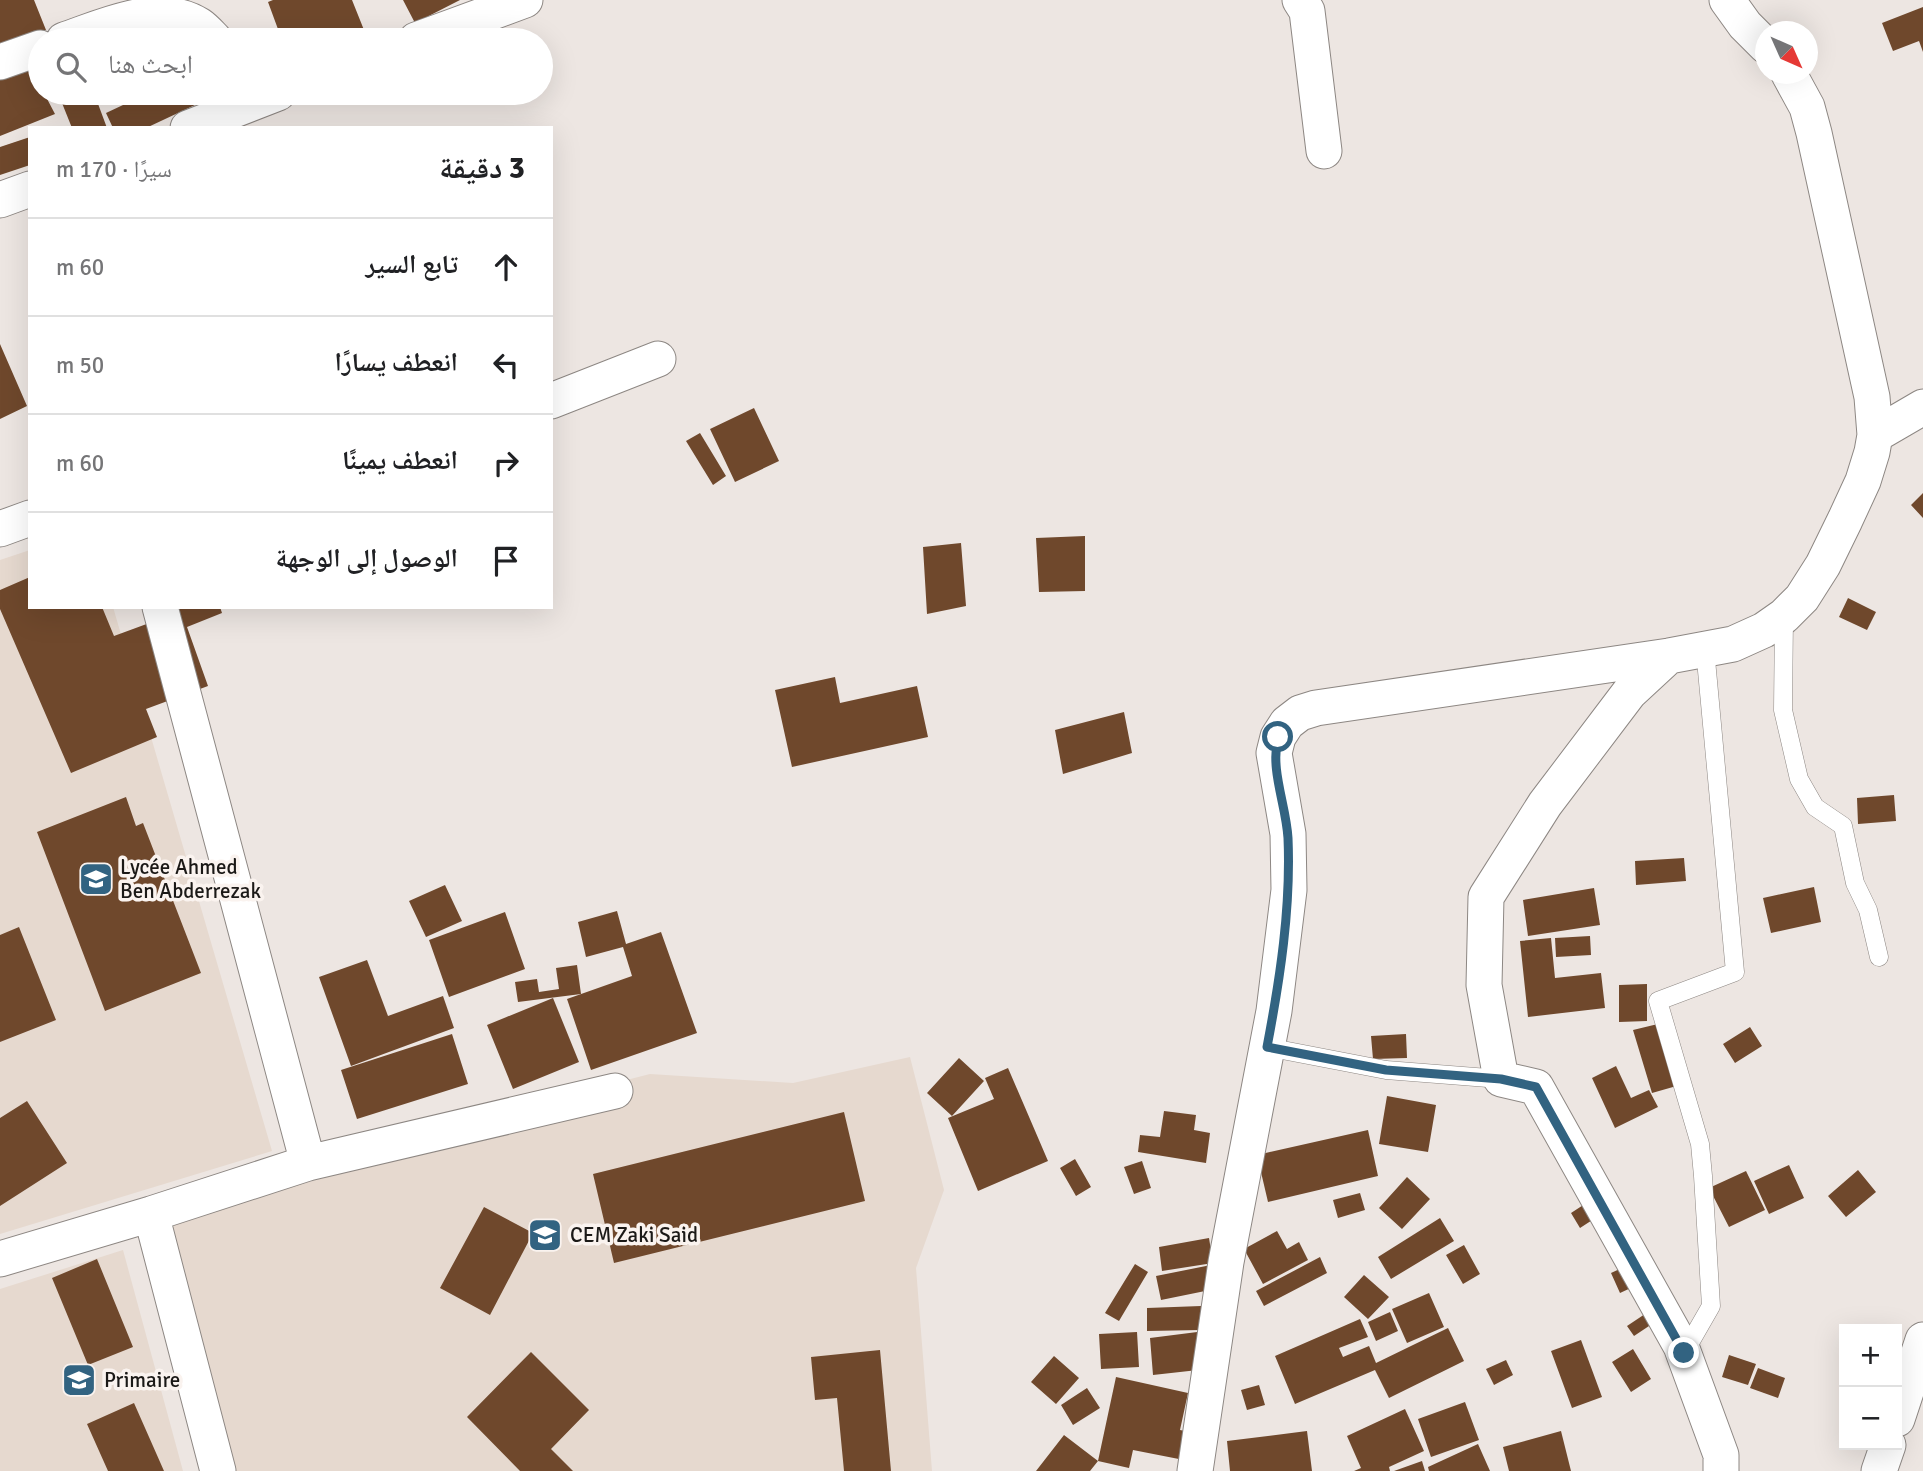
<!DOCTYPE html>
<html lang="ar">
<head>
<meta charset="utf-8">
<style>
  :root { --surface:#fff; --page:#f2f2f2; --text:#202124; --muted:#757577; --line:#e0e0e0 }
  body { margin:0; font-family:Signika,"Noto Naskh Arabic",sans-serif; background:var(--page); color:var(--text); direction:rtl }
  .controls { position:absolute; right:21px; bottom:21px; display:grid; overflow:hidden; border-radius:0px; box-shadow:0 7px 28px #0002 }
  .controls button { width:63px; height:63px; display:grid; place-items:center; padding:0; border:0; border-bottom:2px solid var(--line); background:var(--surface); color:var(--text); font:35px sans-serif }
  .compass { position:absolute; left:1755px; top:21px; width:63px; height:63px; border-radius:50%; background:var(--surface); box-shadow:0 7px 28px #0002; rotate:135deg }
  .stop { position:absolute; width:21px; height:21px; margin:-16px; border:5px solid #326381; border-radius:50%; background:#fff }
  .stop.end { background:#326381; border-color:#fff; box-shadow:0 2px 7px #0008 }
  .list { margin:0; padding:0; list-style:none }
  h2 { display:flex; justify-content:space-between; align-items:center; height:91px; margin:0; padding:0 28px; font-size:30px }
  h2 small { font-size:23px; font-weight:400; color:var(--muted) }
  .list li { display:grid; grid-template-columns:46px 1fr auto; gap:21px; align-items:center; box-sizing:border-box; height:98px; padding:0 28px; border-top:2px solid var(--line) }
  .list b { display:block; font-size:26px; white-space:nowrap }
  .list em { font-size:23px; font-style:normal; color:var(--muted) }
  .icon { flex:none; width:38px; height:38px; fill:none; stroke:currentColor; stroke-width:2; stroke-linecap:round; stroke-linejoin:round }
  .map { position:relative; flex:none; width:1923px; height:1471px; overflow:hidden; direction:ltr }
  .search { position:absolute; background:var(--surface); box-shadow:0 7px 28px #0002; left:28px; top:28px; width:525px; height:77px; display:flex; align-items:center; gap:18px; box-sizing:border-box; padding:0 24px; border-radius:38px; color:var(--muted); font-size:26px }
  .panel { position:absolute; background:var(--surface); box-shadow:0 7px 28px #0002; left:28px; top:126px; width:525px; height:483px; border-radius:0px; direction:rtl }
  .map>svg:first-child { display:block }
</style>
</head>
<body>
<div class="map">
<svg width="1923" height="1471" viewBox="0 0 1923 1471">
  <rect width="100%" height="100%" fill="#ede6e2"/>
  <path fill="#e6d9cf" d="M30,550V607H113L272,1151L0,1234V560Z
    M910,1057L944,1190L916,1268L932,1471H227L154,1201L650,1074L793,1083Z
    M123,1250L183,1471H0V1289Z"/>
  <path fill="#6f482c" d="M0,0H34L46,30L0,48Z
    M273,0H352L368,40H282L268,2Z
    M403,0H460L415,23Z
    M1923,7V52L1919,41L1893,51L1882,23Z
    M30,64L40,85V93H44L55,114L0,136V76Z
    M89,93H94L107,128H72L62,103Z
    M118,93H211L212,97L146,128H113L106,113L123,105Z
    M30,137V165L0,175V147Z
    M0,344L27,406L0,419Z
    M754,408L779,461L735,482L710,429Z
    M700,433L726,476L713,485L686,441Z
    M1923,493V518L1911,505Z
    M1085,536V591L1039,592L1036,538Z
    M961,543L966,606L927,614L923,547Z
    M30,577V607H102L114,636L152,622L146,607H220L222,613L187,627L208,686L146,709L157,737L71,773L0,609V590Z
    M1848,598L1876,612L1867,630L1839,617Z
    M835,677L840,703L917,686L928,737L792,767L775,690Z
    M1124,712L1132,753L1063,774L1055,730Z
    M1894,795L1896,821L1858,824L1857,798Z
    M126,797L136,826L143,823L201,973L105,1011L37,832Z
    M1684,858L1686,881L1636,885L1635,861Z
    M445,885L462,921L426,937L409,901Z
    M1814,887L1821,922L1771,933L1763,898Z
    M1594,888L1600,925L1528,936L1523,900Z
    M617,911L626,944L661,932L697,1033L591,1070L567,999L632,976L623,947L586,957L578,922Z
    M505,912L525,969L449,997L429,940Z
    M19,927L56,1020L0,1042V935Z
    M1590,936L1591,955L1556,957L1555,938Z
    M1551,938L1555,978L1601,973L1605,1008L1528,1017L1520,941Z
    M367,960L388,1016L443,996L454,1028L351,1066L319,977Z
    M577,965L581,994L518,1002L515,982L537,979L539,992L559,989L556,968Z
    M1647,984V1021L1619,1022V985Z
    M553,998L579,1062L513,1089L487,1025Z
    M1662,1023L1680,1085L1652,1093L1633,1030Z
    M1750,1027L1762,1046L1735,1063L1723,1044Z
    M452,1034L468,1084L357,1119L341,1070Z
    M1406,1034L1407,1058L1373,1059L1371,1036Z
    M959,1058L984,1081L952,1116L927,1093Z
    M1616,1066L1631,1098L1649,1090L1658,1107L1615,1128L1592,1078Z
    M1008,1068L1048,1161L978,1191L948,1118L994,1099L985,1078Z
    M1387,1096L1436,1105L1428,1152L1379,1144Z
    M27,1101L67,1163L0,1206V1118Z
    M1164,1111L1196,1115L1194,1130L1210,1133L1206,1163L1138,1152L1140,1135L1160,1137Z
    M844,1112L865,1201L614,1263L593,1174Z
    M1368,1130L1378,1176L1268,1202L1257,1155Z
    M1075,1159L1091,1187L1076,1196L1060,1168Z
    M1142,1161L1151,1188L1134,1194L1124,1167Z
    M1789,1165L1804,1198L1769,1214L1754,1181Z
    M1858,1170L1876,1192L1846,1217L1828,1196Z
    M1746,1171L1765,1210L1729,1227L1709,1188Z
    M1407,1177L1430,1199L1402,1229L1379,1208Z
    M1360,1193L1365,1210L1338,1218L1333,1200Z
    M1591,1200L1600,1215L1580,1228L1571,1213Z
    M484,1207L533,1233L490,1315L440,1288Z
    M1440,1218L1454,1241L1391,1279L1378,1257Z
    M1277,1231L1287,1249L1299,1242L1308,1260L1263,1284L1244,1249Z
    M1209,1238L1213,1263L1162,1271L1159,1247Z
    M1464,1245L1480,1274L1463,1284L1446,1255Z
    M1320,1257L1327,1273L1264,1306L1256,1291Z
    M97,1259L133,1347L88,1365L52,1278Z
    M1639,1260L1648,1280L1620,1293L1611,1273Z
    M1135,1264L1148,1272L1119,1321L1105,1313Z
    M1211,1265L1215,1289L1161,1300L1156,1276Z
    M1364,1275L1389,1297L1368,1319L1344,1297Z
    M1429,1293L1444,1327L1407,1343L1392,1309Z
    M1201,1306V1330L1147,1331V1308Z
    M1651,1310L1658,1320L1634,1336L1627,1326Z
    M1390,1312L1398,1331L1376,1341L1368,1322Z
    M1360,1319L1368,1337L1339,1348L1343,1357L1369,1346L1376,1363L1448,1328L1464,1361L1389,1398L1375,1370L1295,1404L1275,1356Z
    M1213,1330L1207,1369L1153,1375L1150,1338Z
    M1137,1332L1139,1367L1101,1369L1099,1334Z
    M1581,1340L1602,1397L1572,1408L1551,1351Z
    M1633,1349L1651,1379L1631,1392L1612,1362Z
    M880,1350L891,1471H844L837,1398L815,1400L811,1357Z
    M531,1352L589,1410L551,1449L573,1471H520L467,1417Z
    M1729,1355L1756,1364L1748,1385L1722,1377Z
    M1054,1356L1079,1378L1056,1404L1031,1382Z
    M1506,1360L1513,1375L1494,1385L1486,1369Z
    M1758,1368L1785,1378L1778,1398L1750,1388Z
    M1116,1377L1188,1393L1180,1430L1195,1433L1189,1461L1133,1450L1129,1468L1098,1461Z
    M1259,1385L1265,1405L1247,1410L1241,1390Z
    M1087,1388L1100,1408L1073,1425L1061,1405Z
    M1465,1402L1479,1440L1431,1457L1418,1419Z
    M134,1403L164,1471H108L87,1424Z
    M1405,1409L1424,1451L1389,1467L1390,1471H1354L1361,1468L1347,1436Z
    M1307,1431L1312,1471H1230L1227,1441Z
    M1561,1431L1571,1471H1509L1503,1447Z
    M1064,1435L1098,1461L1090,1471H1036Z
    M1478,1444L1490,1471H1429L1428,1467Z
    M1422,1461L1425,1471H1394Z"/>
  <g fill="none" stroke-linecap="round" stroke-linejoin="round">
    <g stroke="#8d8783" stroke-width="19">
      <path id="service" d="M1784,616L1783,710L1799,779L1815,807L1843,826L1855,883L1868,910L1879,957
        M1267,1047L1386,1070L1501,1079
        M1684,1353L1711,1306L1703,1176L1700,1144L1658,1001L1735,972L1705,649"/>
    </g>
    <g stroke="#8d8783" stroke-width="37">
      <path id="minor" d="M1300,0L1307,11L1324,151
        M1727,0L1745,25L1766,46
        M64,40C105,26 159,0 199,25C205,29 210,35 215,40
        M416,40L525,0
        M0,62L40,48
        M188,128L278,93
        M0,200L30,189
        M551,401L658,359
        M1875,435L1923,407
        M0,529L30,518
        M160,607L308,1163
        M1669,656L1629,693L1545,804L1486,897L1484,985L1501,1079L1536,1087L1681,1346L1721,1455V1471
        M151,1214L218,1471
        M0,1259L151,1214L308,1163L615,1091
        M1897,1419L1923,1340
        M1195,1471L1226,1262L1274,1011L1289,890L1288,834L1274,753L1278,737L1287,723L1300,713L1316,708L1669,656L1733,644L1764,630L1784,616L1802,598L1823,565L1845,520L1863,481L1872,452L1875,435L1872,397L1814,133L1807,107L1789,74
        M1879,1471L1888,1445"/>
    </g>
    <use href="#service" stroke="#fff" stroke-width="18"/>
    <use href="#minor" stroke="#fff" stroke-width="35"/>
  </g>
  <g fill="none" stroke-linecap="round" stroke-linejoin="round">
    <path stroke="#326381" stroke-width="9" d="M1278,737C1270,771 1286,804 1288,838C1291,908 1280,979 1267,1047L1386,1070L1501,1079L1536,1087L1684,1353"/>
  </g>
  <defs>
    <g id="school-square" transform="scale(1.75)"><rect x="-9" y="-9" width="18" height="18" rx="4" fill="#326381" stroke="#faf3ef"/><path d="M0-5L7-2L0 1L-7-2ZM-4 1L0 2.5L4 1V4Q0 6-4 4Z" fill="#fff"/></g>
  </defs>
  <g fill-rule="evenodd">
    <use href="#school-square" x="96" y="879"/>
    <use href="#school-square" x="545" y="1235"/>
    <use href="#school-square" x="79" y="1380"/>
  </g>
  <g text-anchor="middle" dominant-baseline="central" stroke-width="7" stroke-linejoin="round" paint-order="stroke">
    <g font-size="21" fill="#1b1917" stroke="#faf3ef" text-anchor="start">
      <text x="120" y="867">Lycée Ahmed<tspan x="120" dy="24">Ben Abderrezak</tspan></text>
      <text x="570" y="1235">CEM Zaki Said</text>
      <text x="104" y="1380">Primaire</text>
    </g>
  </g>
</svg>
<div class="controls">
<button>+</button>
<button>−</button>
</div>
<svg class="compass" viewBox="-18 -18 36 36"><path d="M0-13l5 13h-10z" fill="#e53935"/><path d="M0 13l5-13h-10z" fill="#757577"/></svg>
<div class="stop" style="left:1278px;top:737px"></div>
<div class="stop end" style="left:1684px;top:1353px"></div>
<div class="search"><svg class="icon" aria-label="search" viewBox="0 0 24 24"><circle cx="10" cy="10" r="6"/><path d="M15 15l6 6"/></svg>ابحث هنا</div>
<section class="panel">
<h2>3 دقيقة<small>سيرًا · 170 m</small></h2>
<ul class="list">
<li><svg class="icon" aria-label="ahead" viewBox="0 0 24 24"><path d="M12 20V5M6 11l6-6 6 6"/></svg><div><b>تابع السير</b></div><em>60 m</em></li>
<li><svg class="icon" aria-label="left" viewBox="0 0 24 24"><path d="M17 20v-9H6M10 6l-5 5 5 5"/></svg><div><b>انعطف يسارًا</b></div><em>50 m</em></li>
<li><svg class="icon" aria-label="right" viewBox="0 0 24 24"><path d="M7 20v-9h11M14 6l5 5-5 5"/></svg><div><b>انعطف يمينًا</b></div><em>60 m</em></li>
<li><svg class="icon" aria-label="arrive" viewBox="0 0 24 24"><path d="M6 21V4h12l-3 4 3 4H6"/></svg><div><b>الوصول إلى الوجهة</b></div></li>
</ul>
</section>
</div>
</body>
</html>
